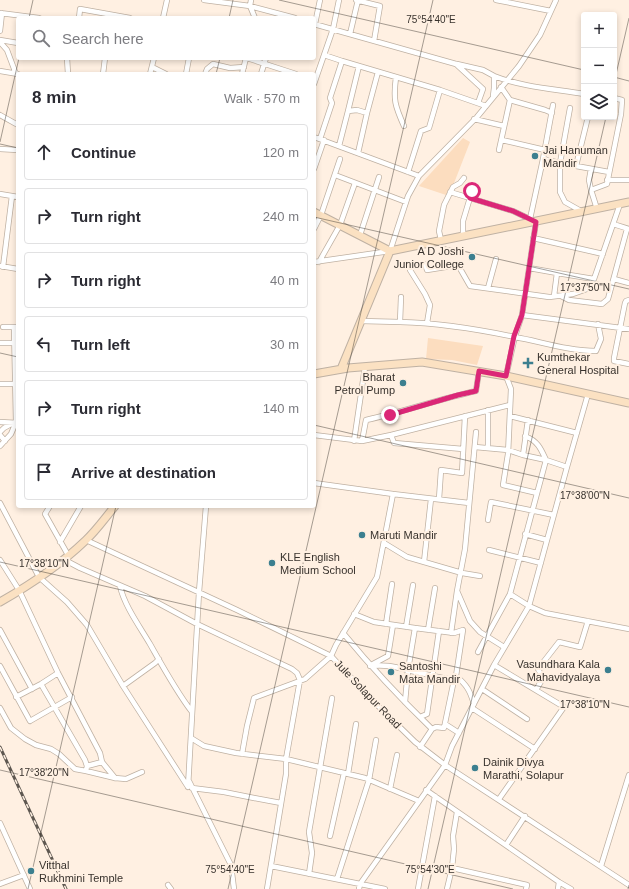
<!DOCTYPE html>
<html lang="en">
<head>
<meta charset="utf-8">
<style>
  :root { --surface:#fff; --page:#f7f7f7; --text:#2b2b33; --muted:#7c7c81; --line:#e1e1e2 }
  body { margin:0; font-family:Arial,sans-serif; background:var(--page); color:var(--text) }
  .controls { position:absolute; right:12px; top:12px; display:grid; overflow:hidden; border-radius:4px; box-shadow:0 2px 6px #0003 }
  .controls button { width:36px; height:36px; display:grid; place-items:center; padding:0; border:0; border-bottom:1px solid var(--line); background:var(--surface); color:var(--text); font:20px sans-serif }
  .stop { position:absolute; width:12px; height:12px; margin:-9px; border:3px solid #db2777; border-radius:50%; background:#fff }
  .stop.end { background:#db2777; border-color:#fff; box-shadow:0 1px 4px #0008 }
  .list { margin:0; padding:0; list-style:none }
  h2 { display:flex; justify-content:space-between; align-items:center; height:52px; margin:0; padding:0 16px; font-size:17px }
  h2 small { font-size:13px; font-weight:400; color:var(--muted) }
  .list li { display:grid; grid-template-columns:26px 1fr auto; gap:12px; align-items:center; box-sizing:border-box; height:56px; margin:0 8px 8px; padding:0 8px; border:1px solid var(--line); border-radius:4px }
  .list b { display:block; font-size:15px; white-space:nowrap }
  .list em { font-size:13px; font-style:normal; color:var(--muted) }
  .icon { flex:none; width:22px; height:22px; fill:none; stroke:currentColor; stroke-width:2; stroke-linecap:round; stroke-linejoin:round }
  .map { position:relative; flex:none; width:629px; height:889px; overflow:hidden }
  .search { position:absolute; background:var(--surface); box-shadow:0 2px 6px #0003; left:16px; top:16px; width:300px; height:44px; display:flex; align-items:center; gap:10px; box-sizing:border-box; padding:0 14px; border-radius:4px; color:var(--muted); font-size:15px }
  .panel { position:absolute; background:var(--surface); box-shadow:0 2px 6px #0003; left:16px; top:72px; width:300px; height:436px; border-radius:4px }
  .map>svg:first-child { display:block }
</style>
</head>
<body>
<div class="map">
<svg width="629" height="889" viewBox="0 0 629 889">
  <rect width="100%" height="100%" fill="#fff0e2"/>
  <path fill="#fcddbf" d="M463,138L470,142L449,196L419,186Z
    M428,338L483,346L477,365L452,360L426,359Z"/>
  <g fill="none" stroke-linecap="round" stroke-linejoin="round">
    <g stroke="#bfb1a3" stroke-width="6">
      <path id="street" d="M204,0L250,6L295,18
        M251,0L250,6L255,18
        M356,0L380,6L374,41
        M496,0L551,11
        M0,13L39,18
        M79,18L80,9L130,18
        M163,18L167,0
        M314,24L456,64L483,89L478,103
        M315,24L320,0
        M0,31L2,13
        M350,34L358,0
        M0,40L18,43
        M0,42L7,50L16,74
        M324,55L342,61
        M67,58L68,74
        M247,58L296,74
        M457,64L483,70L494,76V88L493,96
        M152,67L166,74
        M0,71L18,74
        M103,74L105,58
        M150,74L154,58
        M186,74L189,58
        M205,74L207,69L213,64L230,68L244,67
        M242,74L246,58
        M261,74L266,58
        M494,76C522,87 554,89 584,94
        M396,77C393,100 395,106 404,126
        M314,84L333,29L339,0
        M501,87L510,100L545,110L552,113
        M553,105L543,159L560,163V192L565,202L581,211
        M570,108L560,163L576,166
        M348,111L359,66
        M0,115L18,125
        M588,117L576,166L609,172
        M474,119L504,126
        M314,137L419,176
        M320,139L332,103L330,98L342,61L440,90L486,106
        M502,140L545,150
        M339,146L348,111L357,110L367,113L378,72
        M0,149L18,150
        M499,150L510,100
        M358,153L367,113
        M314,169L324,140
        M591,169L589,180L591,190
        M408,172L421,131L429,128L440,90
        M335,175L406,202
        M607,180H629
        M450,192L513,211L536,222L522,315L629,329
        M0,194L18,197
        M597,209L591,190L607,184L621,114L622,100L614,98
        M530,219L543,159
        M613,224L629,229
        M314,229L321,215L340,159
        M360,235L379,177
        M463,236V221L472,191
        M533,238L603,254
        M441,240L439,231L444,205L453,187L460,183L464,178
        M314,262L390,251L408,196L419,176L477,117L519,66L540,35L556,0
        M319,262L340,225L355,183
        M0,266L18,269
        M3,267L12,196
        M529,268L557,273L554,296
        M557,273L594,279
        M614,279L629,283
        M488,288L496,259
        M561,296L569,300L602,304L608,299L627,229
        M629,300L626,301L625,303L614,358V361L629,364
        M522,315L515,336L506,376L511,389L508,454L503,485L537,493
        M361,321L400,322L401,297
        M400,322C438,323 477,329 515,337C542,342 569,351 596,351L601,339L598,324
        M427,323L430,305L425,294L410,270L412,265L425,264L427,270L458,265L470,286L549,297L573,294L587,289L594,279L620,204
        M3,327H18
        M0,343H14
        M0,384H15
        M510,416L577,433
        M0,422L18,423
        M0,432L4,428L13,423
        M476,432L465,549L457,591L470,621L480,632L504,647
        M0,435L5,441
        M314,435L362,441L391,435L510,405
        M391,435L394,443L463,449
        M525,436C538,441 541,449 546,460
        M354,441L365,367
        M362,441L366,420C403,412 439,399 476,391L479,371
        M0,446L11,434L16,422L14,327
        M475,447L508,450L523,455L528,420
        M488,448V410
        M523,455L546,460
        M567,467L588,394
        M314,483L393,494L469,503
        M439,499L441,470L462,473L465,416
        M0,503L39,577L67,602L87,625L123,686L188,787
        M50,506L45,514L68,555
        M488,520L491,502L554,515
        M525,534L547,540
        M86,540L237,610L331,656L372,700L415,742L445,765L629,885
        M60,542L81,506
        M384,543L407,557L462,573L480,576
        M489,550L541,563
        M63,559L80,568L145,596L197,624L292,669L297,673L300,680L286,759V774L267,889
        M0,560L19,590L58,673L100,753L102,762L115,778
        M424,562L431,499
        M120,586C124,605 140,627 150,644C163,667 176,691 192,712
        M354,614L374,622L415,628L454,633L463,630L456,676C467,685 470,691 474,704
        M386,624L392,584
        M406,627L413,585
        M0,630L32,689
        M428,630L435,588
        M343,633C371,667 400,698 432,729L420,747
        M451,633L457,591
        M478,652L510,594L529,606L567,467L546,460L510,594
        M373,664L388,656L393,625
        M494,665L564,707L499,799
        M0,666L30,721L72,697
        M370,666C389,664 398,668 416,672C429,675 441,678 454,680L444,728L436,727L432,729
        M123,686L155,663L159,659
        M482,689L527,719
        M536,690L543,678L538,669L559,642L580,647L588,621
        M16,697L41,684L58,673
        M405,702L408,670L415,628
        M0,708L11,728L25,739L36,745L51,749L59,754L75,769L86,771L87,766L85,760L41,684
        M472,708L535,749
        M420,717L427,714L439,631
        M445,724L459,733
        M191,738L204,746L236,753L286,759L365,778L419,801
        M242,754L247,726L254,698L305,679L331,656L336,645L377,577L393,494
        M87,766L102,762
        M86,771L115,778L126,779L142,772
        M348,774L356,724
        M189,781L231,865L234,889
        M188,787L199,592L206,506
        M192,788L224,792L254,798L281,803
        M390,789L397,755
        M426,790L559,882L558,889
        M0,823L30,889
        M330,836L344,773
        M506,845L525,816
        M271,866L385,889
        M601,866L629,775
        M452,868L527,885L526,889
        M309,874L312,853L309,832L332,698
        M337,879L369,780L376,740
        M559,882L571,889
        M0,884L24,875
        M168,885L171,889
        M359,889L360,884L445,765L452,746L494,665L529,606L545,613L629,629
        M418,889L435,796
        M447,889L452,868L454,849L453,836L457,812"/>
    </g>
    <g stroke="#bfb1a3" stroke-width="9">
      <path id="secondary" d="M314,212L390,251
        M341,369L390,251L629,202
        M314,374L348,368L422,362L506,376L629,403
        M0,602C30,585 60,565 85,541C96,531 105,518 115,506"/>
    </g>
    <use href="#street" stroke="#fff" stroke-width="4.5"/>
    <use href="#secondary" stroke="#fbe1c2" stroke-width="7"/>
    <g stroke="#5e5750" stroke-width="3">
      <path id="rail" d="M0,747L66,889"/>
    </g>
    <use href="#rail" stroke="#fff0e2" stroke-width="1.5" stroke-dasharray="4.5" stroke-linecap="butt"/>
  </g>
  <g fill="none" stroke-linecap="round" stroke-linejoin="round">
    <path stroke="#db2777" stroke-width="5" d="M390,415L458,395L476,391L479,371L506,376L514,336L522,315L536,222L513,211L470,198L472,191"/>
  </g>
  <path fill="none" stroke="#38322d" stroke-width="1" stroke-opacity="0.45" d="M279,0L584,70M29,18L33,0M229,18L233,0M216,74L220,58M614,77L629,81M614,83L629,18M0,142L19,58M0,144L18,148M314,217L629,289M0,353L18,357M314,425L629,498M0,562L629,707M0,770L513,889M28,889L116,506M228,889L433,0M428,889L606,117M628,889L629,885"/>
  <g fill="#3c7f8f" stroke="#fff0e2" stroke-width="1.5">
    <circle cx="535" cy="156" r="4"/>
    <circle cx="472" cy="257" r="4"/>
    <path d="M526 357h4v4h4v4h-4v4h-4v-4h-4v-4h4z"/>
    <circle cx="403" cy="383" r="4"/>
    <circle cx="362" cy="535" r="4"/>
    <circle cx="272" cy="563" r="4"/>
    <circle cx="608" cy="670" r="4"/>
    <circle cx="391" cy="672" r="4"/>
    <circle cx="475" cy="768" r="4"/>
    <circle cx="31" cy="871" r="4"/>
  </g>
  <g text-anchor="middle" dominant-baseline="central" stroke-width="4" stroke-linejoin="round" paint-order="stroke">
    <g font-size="11" fill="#38322d" stroke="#fff0e2" text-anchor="start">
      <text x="543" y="150">Jai Hanuman<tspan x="543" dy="13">Mandir</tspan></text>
      <text x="464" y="251" text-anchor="end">A D Joshi<tspan x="464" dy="13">Junior College</tspan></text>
      <text x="537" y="357">Kumthekar<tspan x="537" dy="13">General Hospital</tspan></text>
      <text x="395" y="377" text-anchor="end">Bharat<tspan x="395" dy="13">Petrol Pump</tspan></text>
      <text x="370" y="535">Maruti Mandir</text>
      <text x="280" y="557">KLE English<tspan x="280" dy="13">Medium School</tspan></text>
      <text x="600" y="664" text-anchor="end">Vasundhara Kala<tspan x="600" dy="13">Mahavidyalaya</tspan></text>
      <text x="399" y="666">Santoshi<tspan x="399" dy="13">Mata Mandir</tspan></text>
      <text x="483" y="762">Dainik Divya<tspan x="483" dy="13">Marathi, Solapur</tspan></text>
      <text x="39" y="865">Vitthal<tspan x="39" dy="13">Rukhmini Temple</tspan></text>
    </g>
    <g font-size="11" fill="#38322d" stroke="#fff0e2">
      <text transform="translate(368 694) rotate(46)">Jule Solapur Road</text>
    </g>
  </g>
  <g font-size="10" text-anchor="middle" fill="#38322d" stroke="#fff0e2" stroke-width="4" stroke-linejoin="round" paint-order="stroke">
    <text x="431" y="23">75°54'40"E</text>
    <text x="585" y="291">17°37'50"N</text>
    <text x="585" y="499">17°38'00"N</text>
    <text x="44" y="567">17°38'10"N</text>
    <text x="585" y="708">17°38'10"N</text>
    <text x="44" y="776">17°38'20"N</text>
    <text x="230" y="873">75°54'40"E</text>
    <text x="430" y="873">75°54'30"E</text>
  </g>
</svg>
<div class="controls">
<button>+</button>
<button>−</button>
<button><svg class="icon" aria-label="layers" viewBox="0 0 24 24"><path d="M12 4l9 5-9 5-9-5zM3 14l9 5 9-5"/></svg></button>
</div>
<div class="stop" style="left:472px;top:191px"></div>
<div class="stop end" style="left:390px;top:415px"></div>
<div class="search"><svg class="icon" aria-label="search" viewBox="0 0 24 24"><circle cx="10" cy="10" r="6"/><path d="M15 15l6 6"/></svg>Search here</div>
<section class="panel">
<h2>8 min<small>Walk · 570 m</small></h2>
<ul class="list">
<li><svg class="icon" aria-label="ahead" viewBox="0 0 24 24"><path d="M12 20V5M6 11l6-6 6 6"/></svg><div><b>Continue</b></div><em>120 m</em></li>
<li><svg class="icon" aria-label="right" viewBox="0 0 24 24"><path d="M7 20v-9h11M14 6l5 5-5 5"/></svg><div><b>Turn right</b></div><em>240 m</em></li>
<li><svg class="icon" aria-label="right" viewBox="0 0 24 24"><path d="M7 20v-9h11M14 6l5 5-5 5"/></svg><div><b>Turn right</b></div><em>40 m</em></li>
<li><svg class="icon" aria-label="left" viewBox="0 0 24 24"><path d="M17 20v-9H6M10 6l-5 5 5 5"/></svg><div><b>Turn left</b></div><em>30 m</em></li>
<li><svg class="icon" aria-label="right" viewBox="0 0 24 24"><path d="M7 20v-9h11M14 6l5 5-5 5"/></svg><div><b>Turn right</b></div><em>140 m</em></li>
<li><svg class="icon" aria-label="arrive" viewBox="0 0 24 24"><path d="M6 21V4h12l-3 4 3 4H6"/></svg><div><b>Arrive at destination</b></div></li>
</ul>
</section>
</div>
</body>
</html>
